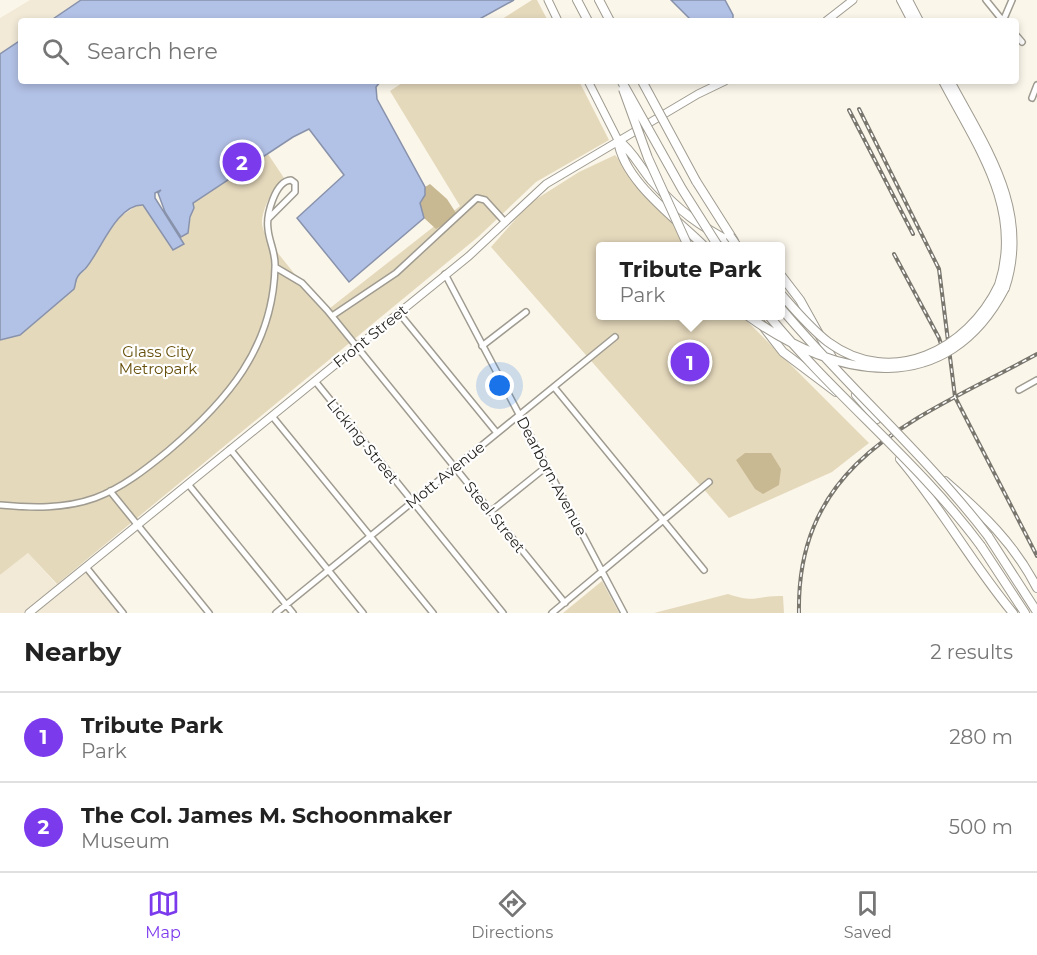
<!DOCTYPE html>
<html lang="en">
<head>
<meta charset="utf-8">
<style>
  :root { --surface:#fff; --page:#f2f2f2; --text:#222; --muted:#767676; --line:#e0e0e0; --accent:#7c3aed }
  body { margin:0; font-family:Montserrat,sans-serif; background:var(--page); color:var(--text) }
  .you { position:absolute; left:500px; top:386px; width:21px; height:21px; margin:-15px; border:4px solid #fff; border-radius:50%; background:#1a73e8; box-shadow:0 0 0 9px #1a73e833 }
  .badge { display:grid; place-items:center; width:39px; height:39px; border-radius:50%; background:var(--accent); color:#fff; font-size:20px; font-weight:700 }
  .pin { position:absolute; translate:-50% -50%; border:3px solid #fff; box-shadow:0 2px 6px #0006 }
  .popup { position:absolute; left:596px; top:242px; width:189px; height:78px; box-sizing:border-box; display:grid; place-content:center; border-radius:6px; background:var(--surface); filter:drop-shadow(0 2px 4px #0005); font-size:20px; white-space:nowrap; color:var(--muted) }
  .popup b { font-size:22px; color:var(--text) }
  .popup::after { content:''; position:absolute; left:50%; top:100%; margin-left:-12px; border:12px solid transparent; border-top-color:var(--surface) }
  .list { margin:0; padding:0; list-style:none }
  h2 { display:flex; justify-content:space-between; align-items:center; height:78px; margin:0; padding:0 24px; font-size:26px }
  h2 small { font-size:20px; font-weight:400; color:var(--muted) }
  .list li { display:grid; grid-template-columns:39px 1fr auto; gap:18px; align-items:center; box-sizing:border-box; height:90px; padding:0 24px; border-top:2px solid var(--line) }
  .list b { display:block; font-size:22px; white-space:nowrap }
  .list p { margin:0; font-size:20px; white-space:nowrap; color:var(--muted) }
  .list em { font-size:20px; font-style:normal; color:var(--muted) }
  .icon { flex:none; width:33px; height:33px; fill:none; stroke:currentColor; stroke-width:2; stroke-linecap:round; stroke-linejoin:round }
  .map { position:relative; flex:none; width:1037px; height:613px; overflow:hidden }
  .search { position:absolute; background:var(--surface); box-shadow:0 3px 9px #0003; left:18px; right:18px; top:18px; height:66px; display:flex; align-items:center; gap:15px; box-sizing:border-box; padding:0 21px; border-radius:6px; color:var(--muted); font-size:22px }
  .sheet { height:258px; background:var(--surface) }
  nav { display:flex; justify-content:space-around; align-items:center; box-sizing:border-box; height:84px; border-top:2px solid var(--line); background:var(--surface); font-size:16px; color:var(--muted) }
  nav a { display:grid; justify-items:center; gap:3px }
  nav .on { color:var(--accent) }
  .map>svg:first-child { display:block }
</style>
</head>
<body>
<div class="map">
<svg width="1037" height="613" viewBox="0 0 1037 613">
  <rect width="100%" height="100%" fill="#fbf6ea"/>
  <path fill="#f2ead7" d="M30,0H81L50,21H21V40L0,54V18Z
    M28,553L56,584L82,564L120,613H0V575Z"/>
  <path fill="#e5d9bc" d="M532,0H537L548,21H499Z
    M405,81H579L609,140L536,182L478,237L57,584L28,553L0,575V340L20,335L74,289L77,277L85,270L110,230L120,217L139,204L143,205L173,250L183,244L180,238L188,233L193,203L268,154L284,178C274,187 262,208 262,223C262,229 267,237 269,242L325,312L460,206L390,91Z
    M615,155L672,222L687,246H600V316H742L869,443L832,472L729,518L491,247L530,203L579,172Z
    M602,581L619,613H563Z
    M728,594C757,604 756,595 783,596L784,613H654Z"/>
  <path fill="#c9b992" d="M430,184L447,199L456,213L451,220L436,229L424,218L420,203L425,195V187Z
    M745,453H771L781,469L779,485L763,494L755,489L736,460Z"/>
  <path fill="#b2c1e6" stroke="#8892ab" stroke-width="1.5" d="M81,0H514L476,21H50Z
    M671,0H725L733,15V21H692Z
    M21,40V81H381L376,87L377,99L425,187V195L420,203L424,218L349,282L297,218L344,175L309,129L293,137L193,203L194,208L190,217L188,233L181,237L165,212L158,193L161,190L155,193V198L184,244L173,250L143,205C116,204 100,253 85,269C83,271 80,273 78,276C75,280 76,284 74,289L20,335L0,340V54Z"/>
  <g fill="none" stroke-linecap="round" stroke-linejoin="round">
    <g stroke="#9f9b90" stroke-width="8">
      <path id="minor" d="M986,0L1003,21L1012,0
        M1016,35L1022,42
        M1032,98L1037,85
        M268,219L295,192V183L291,180C275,181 266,215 268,229C269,242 276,253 275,267L302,283L327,310L565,603
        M445,274L624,613
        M399,313L497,433
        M332,316L396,273L477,198L485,200L505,222
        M482,346L526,312
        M315,381L503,613
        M554,387L704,570
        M1019,390L1037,380
        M272,416L433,613
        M230,449L363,613
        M188,484L293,613
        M110,491L209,613
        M0,505C32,508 64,509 95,498C122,488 146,469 168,451C227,401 273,348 275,267
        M490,512L546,467
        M86,567L123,613
        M276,613L615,337
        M552,613L709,482"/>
    </g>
    <g stroke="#9f9b90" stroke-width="9">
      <path id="major" d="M548,0L558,21
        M826,21L853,0
        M588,81L618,140
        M29,613L469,256L546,184L698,94L725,81"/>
    </g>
    <g stroke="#9f9b90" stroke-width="10">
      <path id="highway" d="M577,0L588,21
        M599,0L610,21
        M901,0L912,21
        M908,0L919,21
        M943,81C977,146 1024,209 999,285
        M950,81C985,147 1031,210 1005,288
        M618,140C632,150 640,167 651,180C680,212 698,225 736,245
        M618,140C623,181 677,219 704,246
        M696,181L734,241
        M780,274L800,300L835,363
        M755,316L783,352L836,392
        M856,395L877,419
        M900,459C941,507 972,564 1013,613
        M945,481C982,513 1014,543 1037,588
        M988,536L1037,612
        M981,546L1025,613"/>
    </g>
    <use href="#minor" stroke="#fff" stroke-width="5"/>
    <use href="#major" stroke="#fff" stroke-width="7"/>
    <use href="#highway" stroke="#fff" stroke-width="8"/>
    <g stroke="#79766e" stroke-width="4">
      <path id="rail" d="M859,109L939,269L955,397L1037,556
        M849,110L913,234
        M894,254L939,338L944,353
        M799,613C796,457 922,417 1037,354"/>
    </g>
    <use href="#rail" stroke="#fff" stroke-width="1.5" stroke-dasharray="4.5" stroke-linecap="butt"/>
    <g stroke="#9f9b90" stroke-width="10" stroke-linecap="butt">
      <path id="highway-bridge" d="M642,81L696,181
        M622,82L682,189L718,246
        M623,89L648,158L688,246
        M730,236L737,246
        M780,293C795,310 810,328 828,342C892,389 968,350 999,285
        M780,307C846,386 925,454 988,536
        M748,316C837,380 947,400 1005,288
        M769,316C835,397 918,461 981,546"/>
    </g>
    <use href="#highway-bridge" stroke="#fff" stroke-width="8"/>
  </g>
  <g text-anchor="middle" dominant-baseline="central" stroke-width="4.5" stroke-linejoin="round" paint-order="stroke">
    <g font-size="15" fill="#272520" stroke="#fff">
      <text transform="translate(370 336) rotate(-39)">Front Street</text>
      <text transform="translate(363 441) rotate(51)">Licking Street</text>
      <text transform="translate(445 475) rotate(-39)">Mott Avenue</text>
      <text transform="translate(552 476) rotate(62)">Dearborn Avenue</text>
      <text transform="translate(495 517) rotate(51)">Steel Street</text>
    </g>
    <g font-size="15" fill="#664f0a" stroke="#fff">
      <text x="158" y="351">Glass City<tspan x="158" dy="17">Metropark</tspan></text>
    </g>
  </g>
</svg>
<div class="you"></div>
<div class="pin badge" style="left:690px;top:362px">1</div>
<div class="popup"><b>Tribute Park</b>Park</div>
<div class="pin badge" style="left:242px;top:162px">2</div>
<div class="search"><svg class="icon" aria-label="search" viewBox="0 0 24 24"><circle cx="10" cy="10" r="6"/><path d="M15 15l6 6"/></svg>Search here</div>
</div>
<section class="sheet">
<h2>Nearby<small>2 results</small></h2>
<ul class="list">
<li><span class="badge">1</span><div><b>Tribute Park</b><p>Park</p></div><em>280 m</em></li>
<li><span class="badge">2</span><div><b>The Col. James M. Schoonmaker</b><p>Museum</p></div><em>500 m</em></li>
</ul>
</section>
<nav>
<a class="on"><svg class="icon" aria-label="map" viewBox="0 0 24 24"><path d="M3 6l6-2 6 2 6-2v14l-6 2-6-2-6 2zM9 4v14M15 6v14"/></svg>Map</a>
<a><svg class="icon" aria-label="directions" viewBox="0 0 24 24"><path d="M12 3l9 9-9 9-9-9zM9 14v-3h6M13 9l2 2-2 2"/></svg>Directions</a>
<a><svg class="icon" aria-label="saved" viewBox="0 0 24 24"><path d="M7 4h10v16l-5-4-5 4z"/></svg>Saved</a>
</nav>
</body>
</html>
